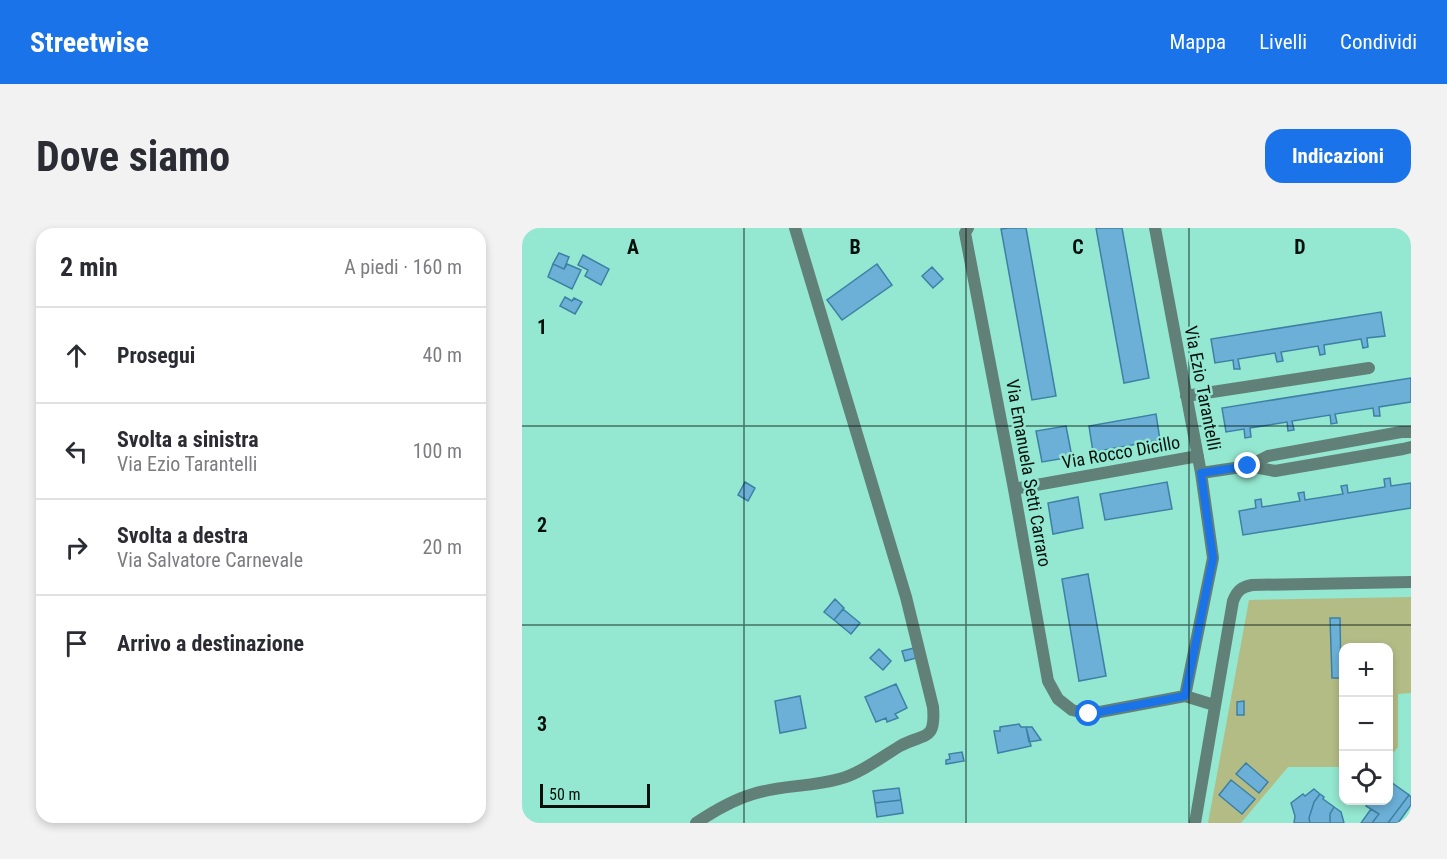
<!DOCTYPE html>
<html lang="it">
<head>
<meta charset="utf-8">
<style>
  :root { --surface:#fff; --page:#f2f2f3; --text:#2b2b33; --muted:#7c7c81; --line:#e1e1e2; --accent:#1a73e8 }
  body { margin:0; font-family:"Roboto Condensed",sans-serif; background:var(--page); color:var(--text) }
  .controls { position:absolute; right:18px; bottom:18px; display:grid; overflow:hidden; border-radius:12px; box-shadow:0 3px 9px #0003 }
  .controls button { width:54px; height:54px; display:grid; place-items:center; padding:0; border:0; border-bottom:2px solid var(--line); background:var(--surface); color:var(--text); font:30px sans-serif }
  .scale { position:absolute; left:18px; bottom:15px; width:110px; box-sizing:border-box; padding-left:6px; border:3px solid #00100b; border-top:0; font-size:16px; line-height:21px; white-space:nowrap; color:#00100b; -webkit-text-stroke:4px #94e7d0; paint-order:stroke }
  .stop { position:absolute; width:18px; height:18px; margin:-14px; border:4px solid #1a73e8; border-radius:50%; background:#fff }
  .stop.end { background:#1a73e8; border-color:#fff; box-shadow:0 2px 6px #0008 }
  .list { margin:0; padding:0; list-style:none }
  h2 { display:flex; justify-content:space-between; align-items:center; height:78px; margin:0; padding:0 24px; font-size:26px }
  h2 small { font-size:20px; font-weight:400; color:var(--muted) }
  .list li { display:grid; grid-template-columns:39px 1fr auto; gap:18px; align-items:center; box-sizing:border-box; height:96px; padding:0 24px; border-top:2px solid var(--line) }
  .list b { display:block; font-size:22px; white-space:nowrap }
  .list p { margin:0; font-size:20px; white-space:nowrap; color:var(--muted) }
  .list em { font-size:20px; font-style:normal; color:var(--muted) }
  .icon { flex:none; width:33px; height:33px; fill:none; stroke:currentColor; stroke-width:2; stroke-linecap:round; stroke-linejoin:round }
  .map { position:relative; flex:none; width:889px; height:595px; overflow:hidden; border-radius:18px }
  header { display:flex; align-items:center; gap:36px; box-sizing:border-box; height:84px; padding:0 30px; background:var(--accent); color:#fff }
  header strong { font-size:28px }
  nav { display:flex; gap:33px; margin-inline-start:auto; font-size:21px }
  .intro { display:flex; align-items:center; justify-content:space-between; box-sizing:border-box; height:144px; padding:0 36px }
  h1 { margin:0; font-size:42px }
  .button { padding:15px 27px; border-radius:18px; background:var(--accent); color:#fff; font-size:21px; font-weight:700 }
  main { display:flex; gap:36px; padding:0 36px }
  aside { flex:1; background:var(--surface); border-radius:18px; box-shadow:0 3px 9px #0003 }
  .map>svg:first-child { display:block }
</style>
</head>
<body>
<header>
<strong>Streetwise</strong>
<nav><a>Mappa</a><a>Livelli</a><a>Condividi</a></nav>
</header>
<div class="intro"><h1>Dove siamo</h1><a class="button">Indicazioni</a></div>
<main>
<aside>
<h2>2 min<small>A piedi · 160 m</small></h2>
<ul class="list">
<li><svg class="icon" aria-label="ahead" viewBox="0 0 24 24"><path d="M12 20V5M6 11l6-6 6 6"/></svg><div><b>Prosegui</b></div><em>40 m</em></li>
<li><svg class="icon" aria-label="left" viewBox="0 0 24 24"><path d="M17 20v-9H6M10 6l-5 5 5 5"/></svg><div><b>Svolta a sinistra</b><p>Via Ezio Tarantelli</p></div><em>100 m</em></li>
<li><svg class="icon" aria-label="right" viewBox="0 0 24 24"><path d="M7 20v-9h11M14 6l5 5-5 5"/></svg><div><b>Svolta a destra</b><p>Via Salvatore Carnevale</p></div><em>20 m</em></li>
<li><svg class="icon" aria-label="arrive" viewBox="0 0 24 24"><path d="M6 21V4h12l-3 4 3 4H6"/></svg><div><b>Arrivo a destinazione</b></div></li>
</ul>
</aside>
<div class="map">
<svg width="889" height="595" viewBox="0 0 889 595">
  <rect width="100%" height="100%" fill="#94e7d0"/>
  <path fill="#b4bc86" d="M889,369V465L876,466V519L867,530L866,419H822L821,539H766L719,595H686L727,372Z"/>
  <path fill="#6cb0d7" stroke="#3d80a4" stroke-width="1.5" d="M487,0H504L534,168L510,172L479,1Z
    M574,0H600L627,150L602,155Z
    M37,25L47,29L42,41L31,36Z
    M61,27L87,41L79,57L63,48L66,42L56,37Z
    M31,36L42,41L45,36L59,42L50,61L26,49Z
    M355,36L370,57L320,92L305,72Z
    M410,39L421,51L411,60L400,48Z
    M43,69L50,73L52,70L60,74L53,86L38,78Z
    M859,84L863,108L845,110L846,119L841,120L839,111L802,117L803,126L798,127L796,118L759,124L761,133L755,134L753,125L716,131L718,141H712L711,132L693,135L689,111Z
    M889,150V174L857,179L858,188H852L851,180L813,186L815,195L809,196L808,187L770,193L772,202L766,203L765,194L728,200L729,209L723,210L722,201L704,204L700,180Z
    M634,186L638,212L571,224L567,198Z
    M544,198L550,229L520,234L514,203Z
    M868,250L869,258L889,255V280L721,307L717,283L734,280L733,272L739,271L740,279L778,273L776,265L782,264L783,272L821,266L819,258L825,257L826,265L863,259L862,251Z
    M223,254L233,260L226,273L216,267Z
    M645,254L650,281L583,292L578,266Z
    M556,269L561,300L531,306L526,275Z
    M566,346L584,448L557,453L540,351Z
    M313,371L322,380L312,392L302,384Z
    M321,381L338,395L329,406L312,392Z
    M808,390H818L819,450H810Z
    M392,420L394,430L383,433L380,423Z
    M357,421L369,433L361,442L348,430Z
    M374,456L385,480L373,486L376,490L365,494L364,490L354,494L343,469Z
    M278,468L284,500L258,505L253,473Z
    M722,473V487H715V474Z
    M497,496L499,499H504L509,518L476,525L472,503H478V499Z
    M504,499H510L519,512L507,514Z
    M440,524L442,533L424,536V532L428,531L427,526Z
    M724,535L746,554L737,565L714,546Z
    M709,552L733,571L720,586L697,567Z
    M866,552L887,567L866,595H850L857,586L844,578L848,572H866Z
    M377,560L379,572L353,575L351,563Z
    M792,561L798,566L792,574L787,590L788,595H772L773,588L769,575L781,566L783,568Z
    M798,566L802,569L801,571L812,579L808,586V595H788L787,590L792,574Z
    M887,567L889,569V577L876,595H866Z
    M379,572L381,585L355,589L353,575Z
    M812,579L819,584L822,595H808V586Z
    M849,581L857,586L850,595H839Z"/>
  <g fill="none" stroke-linecap="round" stroke-linejoin="round">
    <path stroke="#618178" stroke-width="12" d="M446,0L443,5L492,261L526,453L536,471L550,482L567,486L663,468L692,477
      M633,0L679,245L691,330L663,468
      M664,168L847,140
      M726,238L753,243L881,221L889,219
      M679,245L726,238L746,228L879,204H889
      M492,261L676,228
      M174,595C192,583 210,572 231,566C259,557 289,559 317,551C337,546 360,529 378,518C402,505 414,514 411,479L384,369L273,0
      M673,595L711,373C715,363 719,359 730,357L889,354"/>
  </g>
  <g fill="none" stroke-linecap="round" stroke-linejoin="round">
    <path stroke="#1a73e8" stroke-width="8" d="M567,486L663,468L691,330L679,245L726,238"/>
  </g>
  <path fill="none" stroke="#00100b" stroke-width="1.5" stroke-opacity="0.55" d="M222,0V595M444,0V595M667,0V595M0,198H889M0,397H889"/>
  <g text-anchor="middle" dominant-baseline="central" stroke-width="5" stroke-linejoin="round" paint-order="stroke">
    <g font-size="18" fill="#00100b" stroke="#94e7d0">
      <text transform="translate(681 160) rotate(79)">Via Ezio Tarantelli</text>
      <text transform="translate(599 224) rotate(-10)">Via Rocco Dicillo</text>
      <text transform="translate(507 245) rotate(80)">Via Emanuela Setti Carraro</text>
    </g>
  </g>
  <g font-size="20" text-anchor="middle" font-weight="bold" fill="#00100b" stroke="#94e7d0" stroke-width="5" stroke-linejoin="round" paint-order="stroke">
    <text x="111" y="26">A</text>
    <text x="333" y="26">B</text>
    <text x="556" y="26">C</text>
    <text x="778" y="26">D</text>
    <text x="20" y="106">1</text>
    <text x="20" y="304">2</text>
    <text x="20" y="503">3</text>
  </g>
</svg>
<div class="controls">
<button>+</button>
<button>−</button>
<button><svg class="icon" aria-label="locate" viewBox="0 0 24 24"><circle cx="12" cy="12" r="6"/><path d="M12 2v4M12 18v4M2 12h4M18 12h4"/></svg></button>
</div>
<div class="scale">50 m</div>
<div class="stop" style="left:567px;top:486px"></div>
<div class="stop end" style="left:726px;top:238px"></div>
</div>
</main>
</body>
</html>
